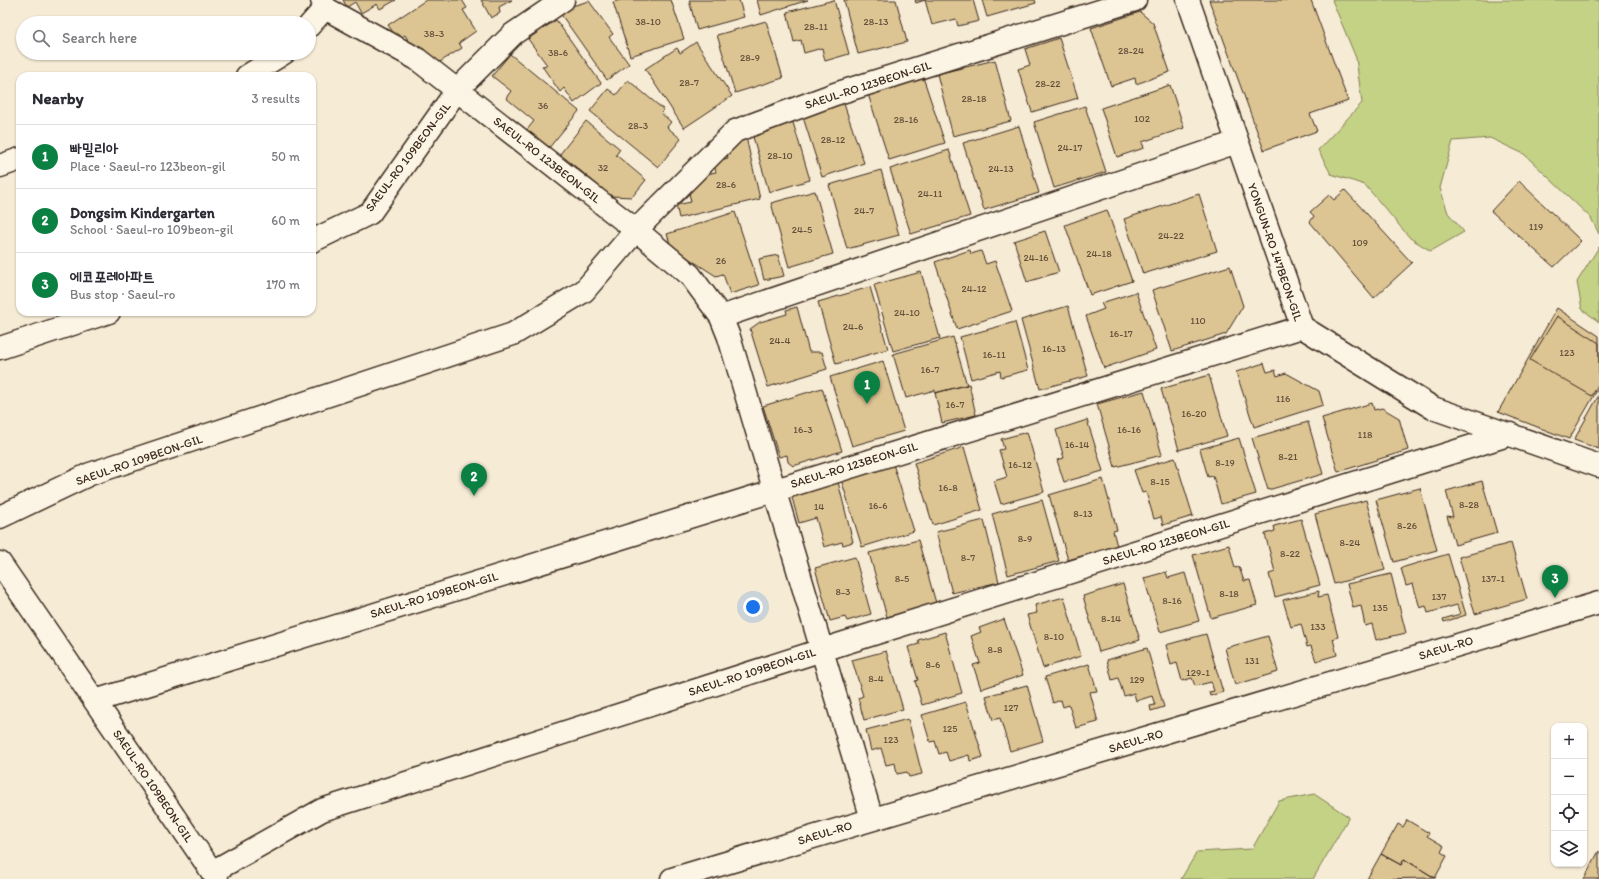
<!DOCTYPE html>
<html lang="en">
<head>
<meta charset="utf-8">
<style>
  :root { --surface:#fff; --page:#f7f7f7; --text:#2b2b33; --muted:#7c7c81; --line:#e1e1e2; --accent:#0b8043 }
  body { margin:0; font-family:Itim,"Poor Story",sans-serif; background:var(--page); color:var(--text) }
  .controls { position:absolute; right:12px; bottom:12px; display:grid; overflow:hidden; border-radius:8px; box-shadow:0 1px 3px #0004 }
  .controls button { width:36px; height:36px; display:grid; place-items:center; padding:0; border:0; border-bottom:1px solid var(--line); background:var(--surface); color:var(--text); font:20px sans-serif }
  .you { position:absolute; left:753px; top:607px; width:14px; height:14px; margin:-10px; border:3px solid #fff; border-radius:50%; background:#1a73e8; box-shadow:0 0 0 6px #1a73e833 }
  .badge { display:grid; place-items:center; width:26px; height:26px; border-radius:50%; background:var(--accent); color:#fff; font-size:13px; font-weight:700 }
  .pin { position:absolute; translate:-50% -33px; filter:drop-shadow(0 1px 2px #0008) }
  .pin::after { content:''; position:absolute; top:21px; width:14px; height:12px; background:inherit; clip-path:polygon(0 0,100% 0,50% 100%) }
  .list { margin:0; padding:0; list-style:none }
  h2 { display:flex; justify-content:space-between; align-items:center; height:52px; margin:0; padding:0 16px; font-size:17px }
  h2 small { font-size:13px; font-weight:400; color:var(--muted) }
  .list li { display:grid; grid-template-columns:26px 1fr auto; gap:12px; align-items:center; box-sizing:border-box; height:64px; padding:0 16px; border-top:1px solid var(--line) }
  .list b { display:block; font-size:15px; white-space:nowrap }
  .list p { margin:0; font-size:13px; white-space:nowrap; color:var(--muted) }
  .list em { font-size:13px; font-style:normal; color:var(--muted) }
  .icon { flex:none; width:22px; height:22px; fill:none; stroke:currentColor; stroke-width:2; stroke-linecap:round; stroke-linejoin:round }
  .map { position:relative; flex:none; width:1599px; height:879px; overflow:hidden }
  .search { position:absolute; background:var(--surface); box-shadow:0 1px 3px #0004; left:16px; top:16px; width:300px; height:44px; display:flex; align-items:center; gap:10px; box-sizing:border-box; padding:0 14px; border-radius:22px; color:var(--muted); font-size:15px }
  .panel { position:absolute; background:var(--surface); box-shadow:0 1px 3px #0004; left:16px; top:72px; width:300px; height:244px; border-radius:12px }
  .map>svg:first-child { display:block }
</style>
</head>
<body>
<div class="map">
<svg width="1599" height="879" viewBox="0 0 1599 879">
  <rect width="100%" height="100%" fill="#f6ebd5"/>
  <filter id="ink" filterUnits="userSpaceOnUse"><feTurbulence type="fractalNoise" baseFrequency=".025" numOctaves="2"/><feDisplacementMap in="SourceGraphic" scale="8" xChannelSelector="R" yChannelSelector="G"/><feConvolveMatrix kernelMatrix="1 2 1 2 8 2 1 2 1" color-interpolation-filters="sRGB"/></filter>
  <g filter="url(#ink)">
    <path fill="#c4d286" stroke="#807e52" d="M1332,0H1599V234L1591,218L1524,154L1490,138L1453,141L1440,188L1448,213L1464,232L1431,251L1410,238L1365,185L1331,174L1318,150L1362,103L1356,58Z
      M1599,247V322L1582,309L1577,282Z
      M1314,794L1349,817L1313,879H1181L1197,852L1252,849L1279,801Z"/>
    <path fill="#dcc493" stroke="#3b2a1e" d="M343,0H396L380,9L377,4L361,13L355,2L347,7Z
      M426,0H462L467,8L463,10L476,31L459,43L462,48L435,65L424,49L416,53L405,35L398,39L388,25Z
      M481,0H512L499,7L500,13L491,18Z
      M621,0H671L684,39L630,56L613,2Z
      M689,0H739L744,17L697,30Z
      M757,0H808L761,15Z
      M834,0L849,54L825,61L822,48L804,53L801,40L794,42L787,12Z
      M844,0H896L907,42L858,54Z
      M915,0H973L979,21L958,26L956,19L932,25L925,0L916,3Z
      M982,0H1035L1036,3L987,17Z
      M1209,0H1311L1348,101L1310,114L1317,131L1264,150Z
      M589,1L613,34L609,37L629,64L607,80L560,13L572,6Z
      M1140,12L1153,23L1170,72L1136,84L1135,78L1111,86L1091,28Z
      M556,20L601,83L574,103L564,88L560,92L542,66L547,65L528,39Z
      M766,21L783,78L735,93L717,35Z
      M1059,38L1078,98L1032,112L1018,69L1030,65L1025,49Z
      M696,42L732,96L684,128L645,69L677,48L680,53Z
      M510,54L579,111L548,149L526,131L534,121L506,98L511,91L492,76Z
      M995,60L1011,121L953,136L937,74Z
      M923,77L945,143L889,160L868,94Z
      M628,80L664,110L661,113L671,122L667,127L681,139L658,167L590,111L608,89L616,95Z
      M1170,85L1184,128L1142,142L1144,148L1117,157L1101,108Z
      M843,101L864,163L822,177L802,114Z
      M1085,106L1106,172L1054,188L1034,122Z
      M792,119L810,180L769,192L751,130Z
      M586,121L620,149L616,155L646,180L632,197L611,196L560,154Z
      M1019,126L1039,193L984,210L963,143Z
      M746,137L760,199L679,218L676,205L691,202L689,193L702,175L716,172L713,162L728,158L726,152Z
      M949,150L970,216L911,234L890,169Z
      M881,170L899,235L847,249L829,185Z
      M1519,181L1581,241L1554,267L1491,211Z
      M1345,190L1412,263L1374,298L1310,222L1314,216L1310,212L1329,195L1334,200Z
      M815,191L833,254L789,267L771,203Z
      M1199,194L1217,251L1143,274L1124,219Z
      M1107,210L1132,281L1090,295L1065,225Z
      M735,212L759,285L730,294L723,274L716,276L671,247L667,234Z
      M1045,231L1059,272L1027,282L1014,241Z
      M970,250L971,254L981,251L986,264L995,261L1012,311L957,329L935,262Z
      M778,255L784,276L764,280L759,259Z
      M1230,266L1243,306L1226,334L1172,351L1152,290Z
      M921,272L940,338L893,351L874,285Z
      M870,287L888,349L836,364L818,302Z
      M1136,292L1156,350L1104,368L1086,316L1104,309L1101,303Z
      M1068,306L1088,376L1040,389L1021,320Z
      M797,307L809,352H822L827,369L768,387L750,329L760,322L787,314L786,310Z
      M1557,308L1599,336V387L1569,439L1498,412Z
      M1557,316L1599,343V383L1592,396L1530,360Z
      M1015,322L1028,370L1001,377L1000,371L971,379L960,337Z
      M953,337L967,385L935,393V390L906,398L893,354Z
      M883,361L904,431L852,446L830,377Z
      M1264,363L1267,372L1275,370L1277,376L1286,373L1319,391L1323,405L1254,427L1236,372Z
      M1209,375L1227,436L1179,450L1161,389Z
      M969,384L976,415L942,423L935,393Z
      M822,388L842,451L793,466L788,462L787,455L779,457L763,406Z
      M1144,391L1162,455L1115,467L1097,404Z
      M1599,395V449L1574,440Z
      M1372,403L1374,410L1382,408L1399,418L1408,450L1338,472L1322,418Z
      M1087,420L1103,471L1064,482L1057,460L1064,458L1056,430Z
      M1308,422L1323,474L1268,490L1252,438Z
      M1027,432L1044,492L1001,504L994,481L1007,477L999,450L1004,449L1001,439Z
      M1239,438L1256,494L1221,504L1213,476L1208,477L1200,449Z
      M964,447L982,510L933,525L914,463Z
      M1175,458L1193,516L1163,525L1161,517L1154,519L1146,492L1142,493L1134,470Z
      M893,464L914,531L862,547L841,479Z
      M1103,479L1117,530L1113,531L1117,546L1068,560L1049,495Z
      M1482,481L1497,533L1455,545L1447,516L1453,517L1446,491Z
      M838,482L853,542L843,545L842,542L824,547L816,518L799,523L791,494Z
      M1420,488L1437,550L1394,562L1376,500Z
      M1042,500L1059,561L1008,575L992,514Z
      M1366,500L1385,570L1334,584L1315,514Z
      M1301,519L1320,585L1275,597L1269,574L1275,572L1265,534L1275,531L1274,526Z
      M984,520L999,582L952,593L936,532Z
      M918,540L936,603L887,617L869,553Z
      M1511,543L1527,599L1475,614L1459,557Z
      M1229,545L1235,568L1239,567L1244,581L1250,580L1257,605L1211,618L1193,555Z
      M1448,554L1466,615L1444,622L1443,619L1460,614L1457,605L1428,613L1426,606L1420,608L1413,584L1406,586L1401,568Z
      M855,557L871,614L847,621L845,617L830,621L815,568Z
      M1166,572L1168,578L1185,573L1199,621L1160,632L1144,578Z
      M1391,574L1406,633L1376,640L1372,624L1365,626L1361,606L1353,608L1347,584Z
      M1123,584L1140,640L1099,652L1083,596Z
      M1319,591L1318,597L1327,595L1338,637L1333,639L1337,655L1316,661L1311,646L1307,647L1301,624L1291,627L1283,600Z
      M1064,597L1081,656L1043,668L1027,615L1037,613L1035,605Z
      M1004,619L1023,675L981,689L973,665L980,663L971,636L981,632L979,628Z
      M945,632L962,693L922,705L915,681L918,680L908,647L919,644L918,640Z
      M1206,634L1223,692L1210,696L1209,692L1214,691L1211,682L1195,686L1192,678L1182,681L1177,663L1171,665L1166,645Z
      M1268,636L1278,672L1235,685L1225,648Z
      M1147,648L1164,707L1151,711L1150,706L1155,705L1152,696L1136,701L1134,693L1124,696L1118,678L1112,680L1107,660Z
      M886,651L903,709L864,720L858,698L863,696L852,660Z
      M1089,664L1097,691L1090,692L1098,722L1076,728L1069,705L1063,707L1061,700L1053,703L1045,677Z
      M1027,685L1043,741L1010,751L1000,718L993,720L986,696Z
      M966,702L983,757L970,761L969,755L949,761L946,752L939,754L935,741L930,742L922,715Z
      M908,719L922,774L909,777L907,772L897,774L895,763L886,765L881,748L871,751L866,730Z
      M1407,820L1429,833L1427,836L1444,846L1441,852L1447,856L1435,878L1404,859L1401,865L1381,854L1398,824L1403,827Z
      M1599,851V879H1584Z
      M1381,854L1401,865L1404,859L1435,878L1367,879Z"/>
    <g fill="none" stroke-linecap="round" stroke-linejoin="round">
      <g stroke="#3b2a1e" stroke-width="25">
        <path id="minor" d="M322,0L325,8L417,59L636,230L690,275L721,317L729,337L872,819
          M1188,0L1302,327L1433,408L1599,466
          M309,26L325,8
          M247,76L284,53
          M0,166L20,159
          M312,241L370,213L457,90L513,34L563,0
          M721,317L1237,142
          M0,348L109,312
          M0,517L90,474L513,334L584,291L636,230L735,131L835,94L1135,0
          M0,563L217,879
          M95,701L1302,327
          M212,872L322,810L822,650L1511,434
          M672,879L1599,603"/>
      </g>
      <use href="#minor" stroke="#fcf5e5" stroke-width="22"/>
    </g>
  </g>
  <g text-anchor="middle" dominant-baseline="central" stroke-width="3" stroke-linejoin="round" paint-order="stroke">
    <g font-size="10" fill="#63503b">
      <text x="648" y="21">38-10</text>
      <text x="876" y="21">28-13</text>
      <text x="816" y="26">28-11</text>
      <text x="434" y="33">38-3</text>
      <text x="1131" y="50">28-24</text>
      <text x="558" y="52">38-6</text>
      <text x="750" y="57">28-9</text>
      <text x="689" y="82">28-7</text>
      <text x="1048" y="83">28-22</text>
      <text x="974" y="98">28-18</text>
      <text x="543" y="105">36</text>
      <text x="1142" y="118">102</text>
      <text x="906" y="119">28-16</text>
      <text x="638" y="125">28-3</text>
      <text x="833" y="139">28-12</text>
      <text x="1070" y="147">24-17</text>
      <text x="780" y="155">28-10</text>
      <text x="603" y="167">32</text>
      <text x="1001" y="168">24-13</text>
      <text x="726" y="184">28-6</text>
      <text x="930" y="193">24-11</text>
      <text x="864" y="210">24-7</text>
      <text x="1536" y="226">119</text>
      <text x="802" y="229">24-5</text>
      <text x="1171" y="235">24-22</text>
      <text x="1360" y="242">109</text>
      <text x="1099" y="253">24-18</text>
      <text x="1036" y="257">24-16</text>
      <text x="721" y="260">26</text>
      <text x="974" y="288">24-12</text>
      <text x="907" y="312">24-10</text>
      <text x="1198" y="320">110</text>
      <text x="853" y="326">24-6</text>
      <text x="1121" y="333">16-17</text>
      <text x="780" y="340">24-4</text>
      <text x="1054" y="348">16-13</text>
      <text x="1567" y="352">123</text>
      <text x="994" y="354">16-11</text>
      <text x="930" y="369">16-7</text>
      <text x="1283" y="398">116</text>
      <text x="955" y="404">16-7</text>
      <text x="1194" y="413">16-20</text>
      <text x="803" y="429">16-3</text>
      <text x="1129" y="429">16-16</text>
      <text x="1365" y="434">118</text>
      <text x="1077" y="444">16-14</text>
      <text x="1288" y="456">8-21</text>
      <text x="1225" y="462">8-19</text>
      <text x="1020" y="464">16-12</text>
      <text x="1160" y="481">8-15</text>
      <text x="948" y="487">16-8</text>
      <text x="1469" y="504">8-28</text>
      <text x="878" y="505">16-6</text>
      <text x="819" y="506">14</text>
      <text x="1083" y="513">8-13</text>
      <text x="1407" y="525">8-26</text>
      <text x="1025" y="538">8-9</text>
      <text x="1350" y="542">8-24</text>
      <text x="1290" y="553">8-22</text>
      <text x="968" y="557">8-7</text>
      <text x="902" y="578">8-5</text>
      <text x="1493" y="578">137-1</text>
      <text x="843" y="591">8-3</text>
      <text x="1229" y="593">8-18</text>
      <text x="1439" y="596">137</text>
      <text x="1172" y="600">8-16</text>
      <text x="1380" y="607">135</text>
      <text x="1111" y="618">8-14</text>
      <text x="1318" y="626">133</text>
      <text x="1054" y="636">8-10</text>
      <text x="995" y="649">8-8</text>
      <text x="1252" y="660">131</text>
      <text x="933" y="664">8-6</text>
      <text x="1198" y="672">129-1</text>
      <text x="876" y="678">8-4</text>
      <text x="1137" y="679">129</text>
      <text x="1011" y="707">127</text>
      <text x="950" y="728">125</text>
      <text x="891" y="739">123</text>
    </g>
    <g font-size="12" fill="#3b2a1e" stroke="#fcf5e5">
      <text transform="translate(868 85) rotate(-18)">SAEUL-RO 123BEON-GIL</text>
      <text transform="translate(408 157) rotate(-53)">SAEUL-RO 109BEON-GIL</text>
      <text transform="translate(547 160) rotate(38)">SAEUL-RO 123BEON-GIL</text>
      <text transform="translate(1275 252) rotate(71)">YONGUN-RO 147BEON-GIL</text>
      <text transform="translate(139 460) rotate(-19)">SAEUL-RO 109BEON-GIL</text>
      <text transform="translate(854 465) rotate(-17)">SAEUL-RO 123BEON-GIL</text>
      <text transform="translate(1166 542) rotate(-17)">SAEUL-RO 123BEON-GIL</text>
      <text transform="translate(434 595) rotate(-17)">SAEUL-RO 109BEON-GIL</text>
      <text transform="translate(1446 648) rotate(-17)">SAEUL-RO</text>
      <text transform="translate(752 672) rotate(-18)">SAEUL-RO 109BEON-GIL</text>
      <text transform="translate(1136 741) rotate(-17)">SAEUL-RO</text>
      <text transform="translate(153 786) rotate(56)">SAEUL-RO 109BEON-GIL</text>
      <text transform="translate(825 833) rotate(-17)">SAEUL-RO</text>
    </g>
  </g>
</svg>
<div class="controls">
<button>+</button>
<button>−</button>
<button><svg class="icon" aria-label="locate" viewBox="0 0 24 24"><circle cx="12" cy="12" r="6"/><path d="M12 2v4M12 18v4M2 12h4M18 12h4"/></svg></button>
<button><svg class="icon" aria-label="layers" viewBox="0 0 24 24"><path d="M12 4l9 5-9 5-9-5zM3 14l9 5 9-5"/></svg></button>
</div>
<div class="you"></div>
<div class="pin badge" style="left:867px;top:404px">1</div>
<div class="pin badge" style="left:474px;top:496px">2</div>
<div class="pin badge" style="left:1555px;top:598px">3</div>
<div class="search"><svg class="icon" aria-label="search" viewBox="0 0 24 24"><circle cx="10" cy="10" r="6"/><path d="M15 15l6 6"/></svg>Search here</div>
<section class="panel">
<h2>Nearby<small>3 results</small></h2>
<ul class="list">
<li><span class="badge">1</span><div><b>빠밀리아</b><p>Place · Saeul-ro 123beon-gil</p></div><em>50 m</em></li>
<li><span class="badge">2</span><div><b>Dongsim Kindergarten</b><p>School · Saeul-ro 109beon-gil</p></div><em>60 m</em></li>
<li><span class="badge">3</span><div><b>에코포레아파트</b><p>Bus stop · Saeul-ro</p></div><em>170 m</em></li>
</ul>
</section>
</div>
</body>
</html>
